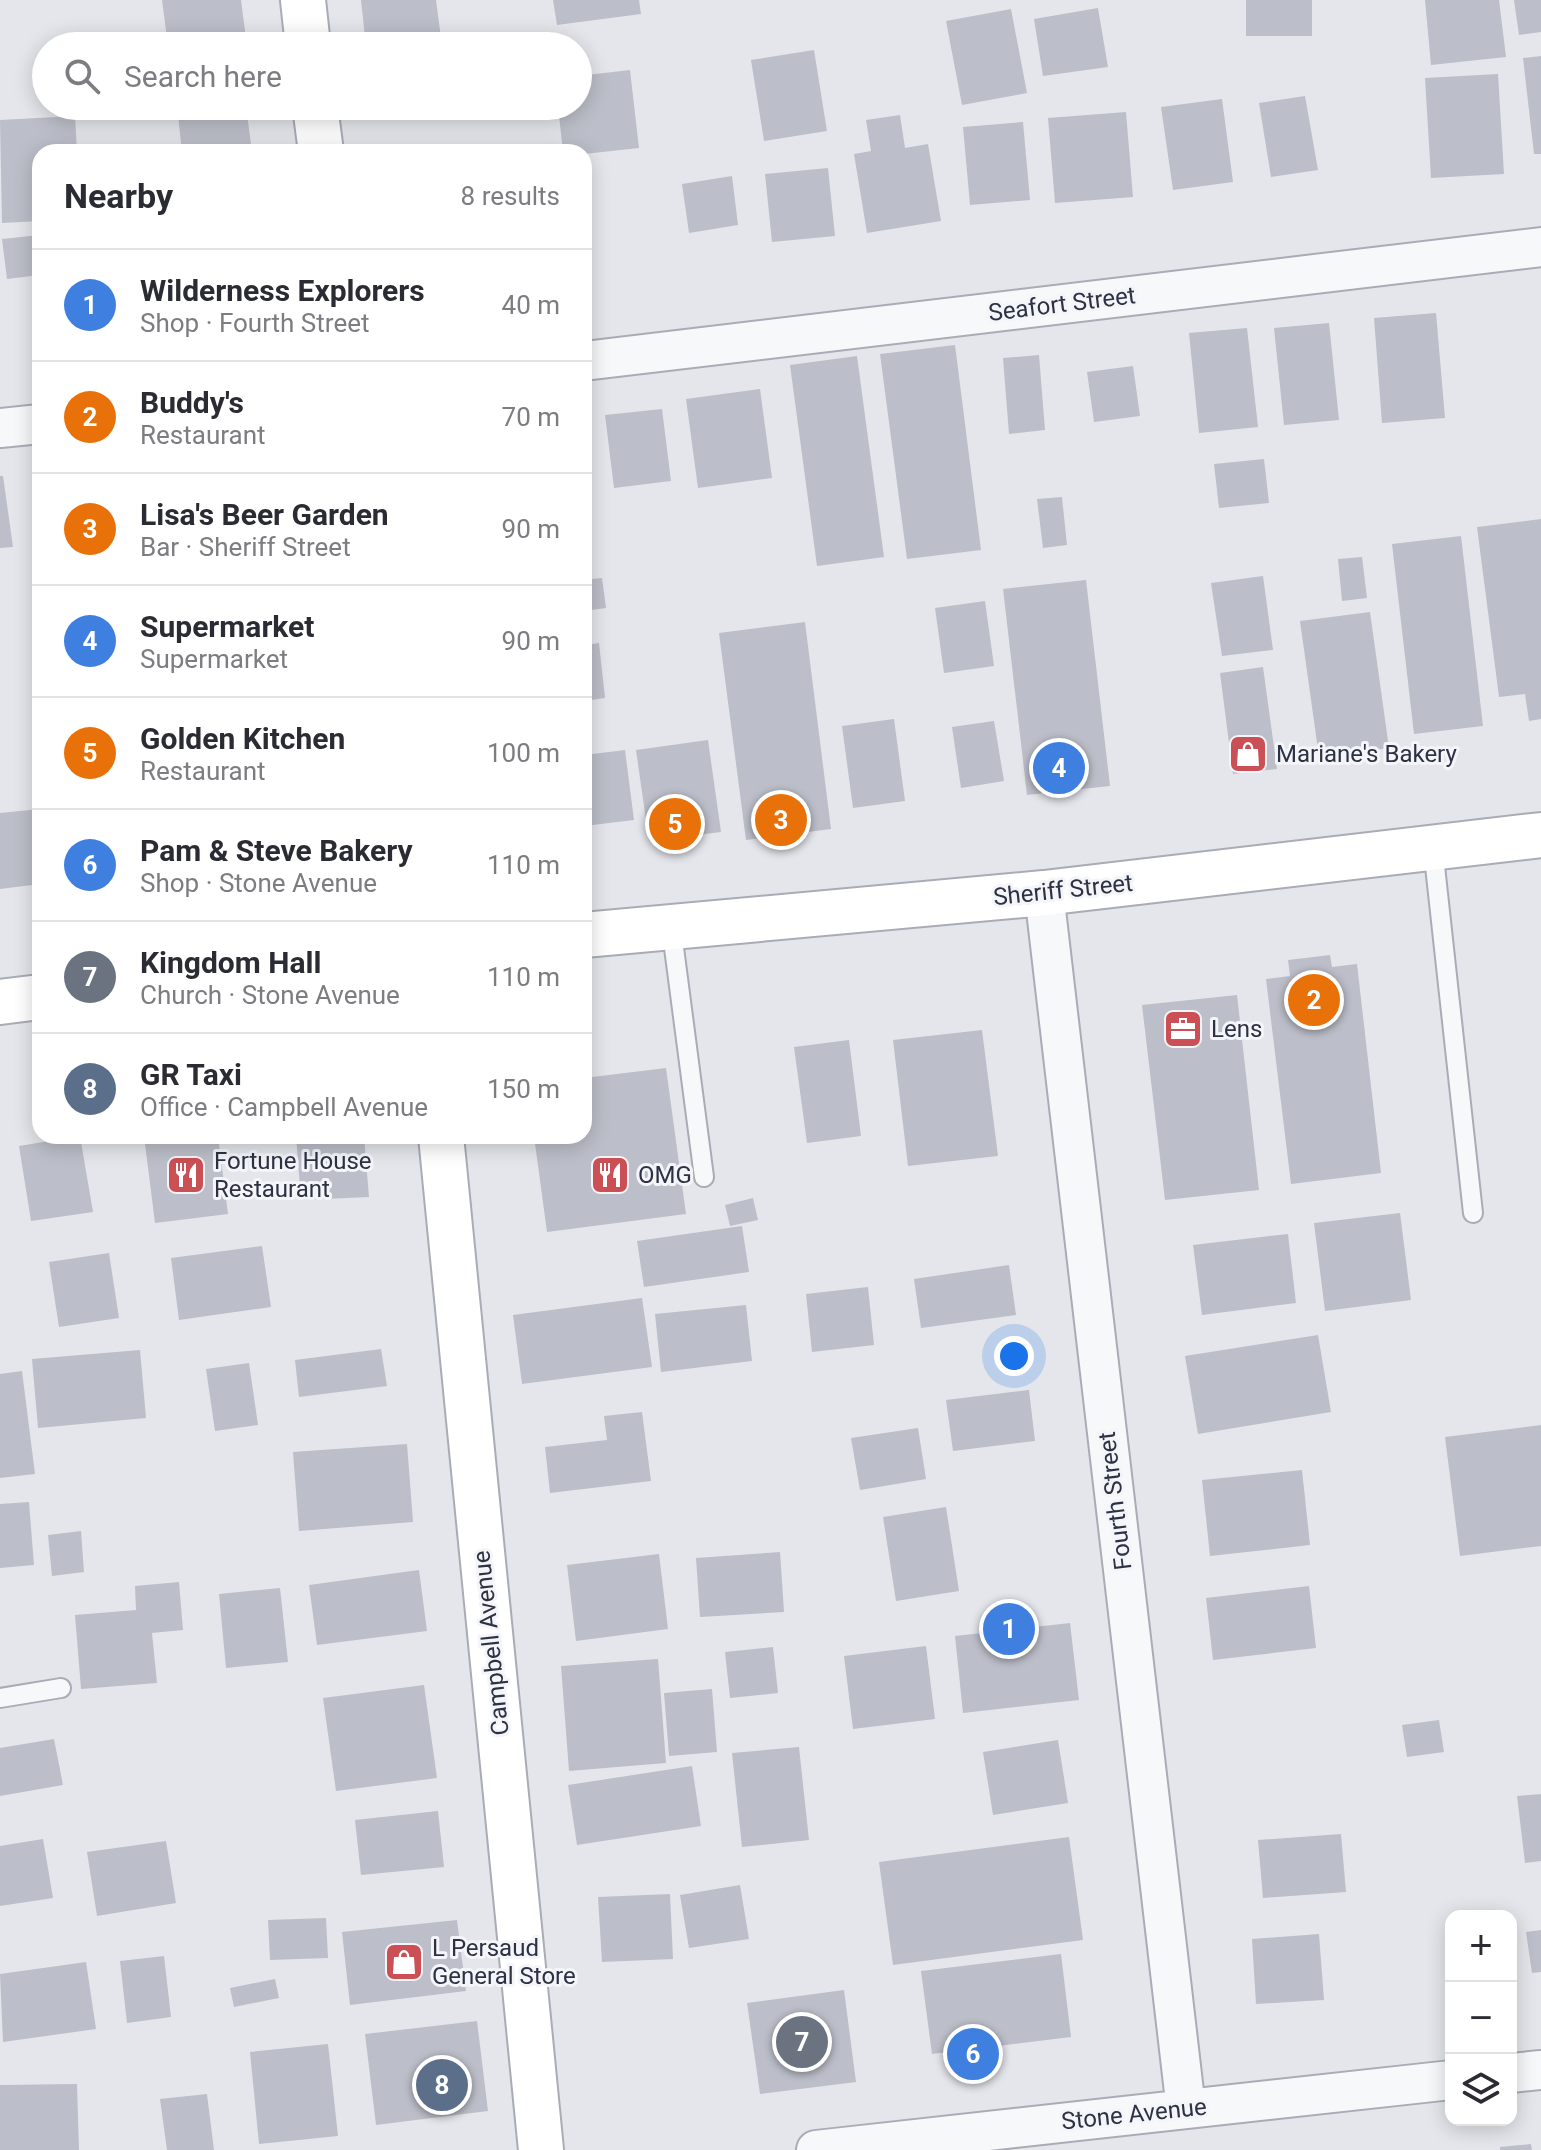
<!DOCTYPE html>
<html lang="en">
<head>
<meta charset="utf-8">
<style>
  :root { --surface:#fff; --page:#f2f2f3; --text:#2b2b33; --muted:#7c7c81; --line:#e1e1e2; --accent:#d93025 }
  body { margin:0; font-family:Roboto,sans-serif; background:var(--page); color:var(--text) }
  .controls { position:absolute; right:24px; bottom:24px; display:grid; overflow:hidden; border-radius:16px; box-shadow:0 4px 20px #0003 }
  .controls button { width:72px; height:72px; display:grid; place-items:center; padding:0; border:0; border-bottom:2px solid var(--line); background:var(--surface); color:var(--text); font:40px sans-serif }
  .you { position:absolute; left:1014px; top:1356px; width:28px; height:28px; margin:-20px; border:6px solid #fff; border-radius:50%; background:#1a73e8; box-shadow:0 0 0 12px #1a73e833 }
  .badge { display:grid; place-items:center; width:52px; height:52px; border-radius:50%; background:var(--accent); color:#fff; font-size:26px; font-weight:700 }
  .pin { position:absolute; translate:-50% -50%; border:4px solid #fff; box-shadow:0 2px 8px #0006 }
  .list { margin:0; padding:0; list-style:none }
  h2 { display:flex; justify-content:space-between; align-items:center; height:104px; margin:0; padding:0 32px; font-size:34px }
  h2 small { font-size:26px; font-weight:400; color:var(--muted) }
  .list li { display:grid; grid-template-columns:52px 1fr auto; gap:24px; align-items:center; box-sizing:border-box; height:112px; padding:0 32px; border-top:2px solid var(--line) }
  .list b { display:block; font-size:30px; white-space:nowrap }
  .list p { margin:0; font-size:26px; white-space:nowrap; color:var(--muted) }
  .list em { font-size:26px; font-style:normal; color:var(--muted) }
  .icon { flex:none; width:44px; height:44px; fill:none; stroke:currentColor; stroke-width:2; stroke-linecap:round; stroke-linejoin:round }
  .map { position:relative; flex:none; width:1541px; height:2150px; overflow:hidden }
  .search { position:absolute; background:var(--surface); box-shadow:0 4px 20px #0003; left:32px; top:32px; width:560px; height:88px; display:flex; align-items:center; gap:20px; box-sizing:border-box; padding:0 28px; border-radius:44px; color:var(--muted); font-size:30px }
  .panel { position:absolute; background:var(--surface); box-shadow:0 4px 20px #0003; left:32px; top:144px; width:560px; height:1000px; border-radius:24px }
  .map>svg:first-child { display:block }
</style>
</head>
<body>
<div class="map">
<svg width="1541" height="2150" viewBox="0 0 1541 2150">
  <rect width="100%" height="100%" fill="#e4e6eb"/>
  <path fill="#bcbfc9" d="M162,0H241L247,46H168Z
    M361,0H436L441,38L366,46Z
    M553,0H639L641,14L557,25Z
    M1246,0H1312V36H1246Z
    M1425,0H1499L1506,57L1431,65Z
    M1514,0H1541V32L1519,35Z
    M1098,8L1108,67L1043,76L1034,19Z
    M1011,9L1027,93L962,105L946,21Z
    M814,50L827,131L764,141L751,60Z
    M1541,56V154H1534L1523,58Z
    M630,70L639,148L584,154L563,152L558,106H578V76Z
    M1498,74L1504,174L1431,178L1425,78Z
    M1305,96L1318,170L1271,177L1259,103Z
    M1222,99L1233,182L1173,190L1161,107Z
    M177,106H246L252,152H182Z
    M1126,112L1133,197L1055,203L1048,118Z
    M900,115L905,148L928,144L941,221L867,233L854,154L871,151L866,120Z
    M75,116L77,152H40V221L2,223L0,120Z
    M1023,122L1030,200L970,205L963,127Z
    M828,168L835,236L772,242L765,174Z
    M732,176L738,225L689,233L682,184Z
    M40,235V275L7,279L2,239Z
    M1436,313L1445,418L1382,423L1374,318Z
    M1329,323L1339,420L1284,425L1274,328Z
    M1247,328L1258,427L1199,433L1189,333Z
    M955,345L981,550L907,559L880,354Z
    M1039,355L1045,430L1009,434L1003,358Z
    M857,356L884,557L817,566L790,365Z
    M1133,366L1140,416L1094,422L1087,372Z
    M760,389L772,478L698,488L686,399Z
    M662,409L671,481L614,488L605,415Z
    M1264,459L1269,503L1219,508L1214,464Z
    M0,476H3L13,547L0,548Z
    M1062,497L1067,545L1043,548L1037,499Z
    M1541,519V719L1529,721L1525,694L1499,697L1477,527Z
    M584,524H591L590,554H584Z
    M1461,536L1483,726L1414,734L1392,544Z
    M1362,557L1367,598L1342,601L1338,559Z
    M1263,576L1273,650L1222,656L1211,583Z
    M602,578L606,608L584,611V580Z
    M1086,580L1110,786L1027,795L1003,589Z
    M985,601L994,666L944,673L935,608Z
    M1370,612L1389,748L1319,757L1300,621Z
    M805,622L831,829L746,840L719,633Z
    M599,643L605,698L584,701V645Z
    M1263,667L1277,769L1233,774L1220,673Z
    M894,719L905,801L853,808L842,726Z
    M994,721L1004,781L961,788L952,727Z
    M708,740L721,832L649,841L636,750Z
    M625,750L634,820L584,826V755Z
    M40,809V884L0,889V813Z
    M1330,955L1332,967L1357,964L1381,1173L1291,1184L1266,979L1290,976L1288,960Z
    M1237,995L1259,1190L1165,1200L1142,1005Z
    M982,1030L998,1156L908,1166L893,1040Z
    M849,1040L861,1136L807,1143L794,1047Z
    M666,1068L686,1214L547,1232L534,1136H584V1078Z
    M80,1136L93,1212L31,1221L19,1146Z
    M144,1136H218L228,1214L155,1223Z
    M296,1136H364L369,1197L301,1200Z
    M753,1198L758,1220L730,1226L725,1205Z
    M1400,1213L1411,1300L1325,1311L1314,1223Z
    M742,1226L749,1272L644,1287L637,1241Z
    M1288,1234L1296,1303L1202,1315L1193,1245Z
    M262,1246L271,1307L179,1320L171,1258Z
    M109,1253L119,1318L59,1327L49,1262Z
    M1009,1265L1016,1315L921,1328L914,1279Z
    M868,1287L874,1345L812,1352L806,1294Z
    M642,1298L652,1367L522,1384L513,1315Z
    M746,1305L752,1361L661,1372L655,1314Z
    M1318,1335L1331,1412L1198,1434L1185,1356Z
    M381,1349L387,1386L299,1397L295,1360Z
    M140,1350L146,1418L38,1428L32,1359Z
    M249,1363L258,1425L215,1431L206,1369Z
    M22,1371L35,1474L0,1478V1374Z
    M1029,1390L1035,1441L953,1451L946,1400Z
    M642,1412L651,1481L550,1493L545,1447L607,1440L604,1416Z
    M1541,1425V1546L1460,1556L1445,1437Z
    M918,1428L926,1479L860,1490L851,1438Z
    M407,1444L413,1522L299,1531L293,1452Z
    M1302,1470L1310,1545L1210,1556L1202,1480Z
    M29,1502L34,1565L0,1568V1504Z
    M946,1507L959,1591L896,1601L883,1517Z
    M81,1531L84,1572L52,1576L48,1535Z
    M780,1552L784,1612L700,1617L696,1558Z
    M659,1554L668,1629L576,1641L567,1565Z
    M419,1570L427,1631L317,1645L309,1585Z
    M179,1582L183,1630L152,1633L157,1683L81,1689L75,1615L136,1610L135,1586Z
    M1309,1586L1316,1648L1213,1660L1206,1598Z
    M280,1588L288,1662L226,1668L219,1594Z
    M1070,1623L1079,1700L963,1713L955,1636Z
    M926,1646L935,1719L853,1729L844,1656Z
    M773,1647L778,1693L730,1698L725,1652Z
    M658,1659L666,1763L569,1771L561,1666Z
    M424,1685L437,1778L336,1791L323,1698Z
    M712,1689L717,1752L669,1756L664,1693Z
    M1439,1720L1444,1752L1407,1757L1402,1725Z
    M54,1739L63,1785L0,1796V1748Z
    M1058,1740L1068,1803L993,1815L983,1752Z
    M799,1747L809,1840L742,1847L732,1753Z
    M692,1766L701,1826L577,1845L568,1785Z
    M1541,1794V1861L1525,1863L1517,1796Z
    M438,1811L444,1867L361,1875L355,1820Z
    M1341,1834L1346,1892L1263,1898L1258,1840Z
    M1069,1837L1083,1940L893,1965L879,1862Z
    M43,1839L53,1898L0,1906V1846Z
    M166,1841L176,1903L97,1916L87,1852Z
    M740,1885L749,1939L689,1948L680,1895Z
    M670,1894L673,1959L602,1962L598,1897Z
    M326,1918L328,1958L270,1960L268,1920Z
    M457,1920L466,1991L350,2005L342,1932Z
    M1541,1930V1972L1532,1973L1526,1932Z
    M1319,1934L1324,2000L1256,2004L1252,1939Z
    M1061,1954L1071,2037L932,2054L921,1971Z
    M164,1956L171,2017L127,2023L120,1961Z
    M86,1962L96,2029L3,2042L0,1974Z
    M275,1979L279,1998L234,2007L230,1988Z
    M844,1990L856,2082L760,2094L747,2003Z
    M477,2021L488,2111L376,2125L365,2034Z
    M328,2044L338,2136L259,2144L250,2052Z
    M77,2084L79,2150H0V2085Z
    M207,2094L214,2150H167L160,2099Z
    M1531,2144L1532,2150H1500V2147Z"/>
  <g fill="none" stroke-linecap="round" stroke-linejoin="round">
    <g stroke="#a9acb6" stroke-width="22">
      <path id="lane" d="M1433,848L1473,1213
        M671,925L704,1177
        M0,1698L61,1688"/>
    </g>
    <g stroke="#a9acb6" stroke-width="42">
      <path id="street" d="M584,361L1541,247
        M0,428L40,424
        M1044,893L1186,2109
        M1511,2073L1541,2070
        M816,2150L1451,2080"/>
    </g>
    <g stroke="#a9acb6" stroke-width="48">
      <path id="secondary" d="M303,0L308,46
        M315,106L321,152
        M584,935L1044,893L1541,835
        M0,1002L40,997
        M441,1136L541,2150"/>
    </g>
    <use href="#lane" stroke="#f7f8fa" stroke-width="18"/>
    <use href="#street" stroke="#f7f8fa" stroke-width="38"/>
    <use href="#secondary" stroke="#fff" stroke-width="44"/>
  </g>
  <defs>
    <g id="shop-square" transform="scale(2)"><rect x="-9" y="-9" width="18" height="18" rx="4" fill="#ca5055" stroke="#f4f5f9"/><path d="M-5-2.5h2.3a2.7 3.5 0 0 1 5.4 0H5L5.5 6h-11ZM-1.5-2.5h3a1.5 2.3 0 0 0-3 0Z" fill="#fff"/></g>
    <g id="office-square" transform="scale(2)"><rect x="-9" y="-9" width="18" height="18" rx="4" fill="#ca5055" stroke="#f4f5f9"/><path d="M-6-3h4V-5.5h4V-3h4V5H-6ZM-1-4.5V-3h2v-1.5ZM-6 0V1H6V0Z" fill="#fff"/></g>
    <g id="restaurant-square" transform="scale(2)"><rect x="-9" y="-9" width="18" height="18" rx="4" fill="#ca5055" stroke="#f4f5f9"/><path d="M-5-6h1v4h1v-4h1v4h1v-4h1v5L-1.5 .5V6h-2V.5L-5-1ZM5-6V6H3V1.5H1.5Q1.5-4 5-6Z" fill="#fff"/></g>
  </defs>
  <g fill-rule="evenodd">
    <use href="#shop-square" x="1248" y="754"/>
    <use href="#office-square" x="1183" y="1029"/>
    <use href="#restaurant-square" x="186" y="1175"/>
    <use href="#restaurant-square" x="610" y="1175"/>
    <use href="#shop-square" x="404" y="1962"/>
  </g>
  <g text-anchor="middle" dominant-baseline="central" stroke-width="6" stroke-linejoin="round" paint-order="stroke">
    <g font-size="24" fill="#2c3244" stroke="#f4f5f9">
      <text transform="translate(1062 304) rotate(-7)">Seafort Street</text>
      <text transform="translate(1063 890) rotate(-6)">Sheriff Street</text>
      <text transform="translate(1115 1501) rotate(-97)">Fourth Street</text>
      <text transform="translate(491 1643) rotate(-96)">Campbell Avenue</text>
      <text transform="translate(1134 2114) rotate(-6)">Stone Avenue</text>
    </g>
    <g font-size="24" fill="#2c3244" stroke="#f4f5f9" text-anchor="start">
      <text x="1276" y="754">Mariane's Bakery</text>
      <text x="1211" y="1029">Lens</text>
      <text x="214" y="1161">Fortune House<tspan x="214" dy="28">Restaurant</tspan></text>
      <text x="638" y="1175">OMG</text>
      <text x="432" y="1948">L Persaud<tspan x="432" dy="28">General Store</tspan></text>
    </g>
  </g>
</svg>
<div class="controls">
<button>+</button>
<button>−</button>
<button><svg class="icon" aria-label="layers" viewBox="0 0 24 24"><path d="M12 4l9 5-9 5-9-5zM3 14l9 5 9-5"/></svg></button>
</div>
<div class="you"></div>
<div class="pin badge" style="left:1009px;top:1629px;background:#3f7fe0">1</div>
<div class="pin badge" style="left:1314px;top:1000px;background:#e8710a">2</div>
<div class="pin badge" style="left:781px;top:820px;background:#e8710a">3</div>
<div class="pin badge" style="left:1059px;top:768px;background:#3f7fe0">4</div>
<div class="pin badge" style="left:675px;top:824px;background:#e8710a">5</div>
<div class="pin badge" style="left:973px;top:2054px;background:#3f7fe0">6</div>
<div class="pin badge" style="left:802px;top:2042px;background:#6b7280">7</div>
<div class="pin badge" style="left:442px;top:2085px;background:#5c6f8a">8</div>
<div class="search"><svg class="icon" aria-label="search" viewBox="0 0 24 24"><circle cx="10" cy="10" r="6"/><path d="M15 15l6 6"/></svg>Search here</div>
<section class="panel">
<h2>Nearby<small>8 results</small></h2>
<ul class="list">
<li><span class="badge" style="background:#3f7fe0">1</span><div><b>Wilderness Explorers</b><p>Shop · Fourth Street</p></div><em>40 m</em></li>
<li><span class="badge" style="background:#e8710a">2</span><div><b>Buddy's</b><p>Restaurant</p></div><em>70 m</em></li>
<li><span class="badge" style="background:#e8710a">3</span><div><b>Lisa's Beer Garden</b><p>Bar · Sheriff Street</p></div><em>90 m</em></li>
<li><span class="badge" style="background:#3f7fe0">4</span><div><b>Supermarket</b><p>Supermarket</p></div><em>90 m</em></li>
<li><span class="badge" style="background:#e8710a">5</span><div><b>Golden Kitchen</b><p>Restaurant</p></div><em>100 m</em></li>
<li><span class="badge" style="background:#3f7fe0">6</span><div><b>Pam &amp; Steve Bakery</b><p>Shop · Stone Avenue</p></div><em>110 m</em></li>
<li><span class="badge" style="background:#6b7280">7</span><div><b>Kingdom Hall</b><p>Church · Stone Avenue</p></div><em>110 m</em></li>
<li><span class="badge" style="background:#5c6f8a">8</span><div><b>GR Taxi</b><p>Office · Campbell Avenue</p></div><em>150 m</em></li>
</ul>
</section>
</div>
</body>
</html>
